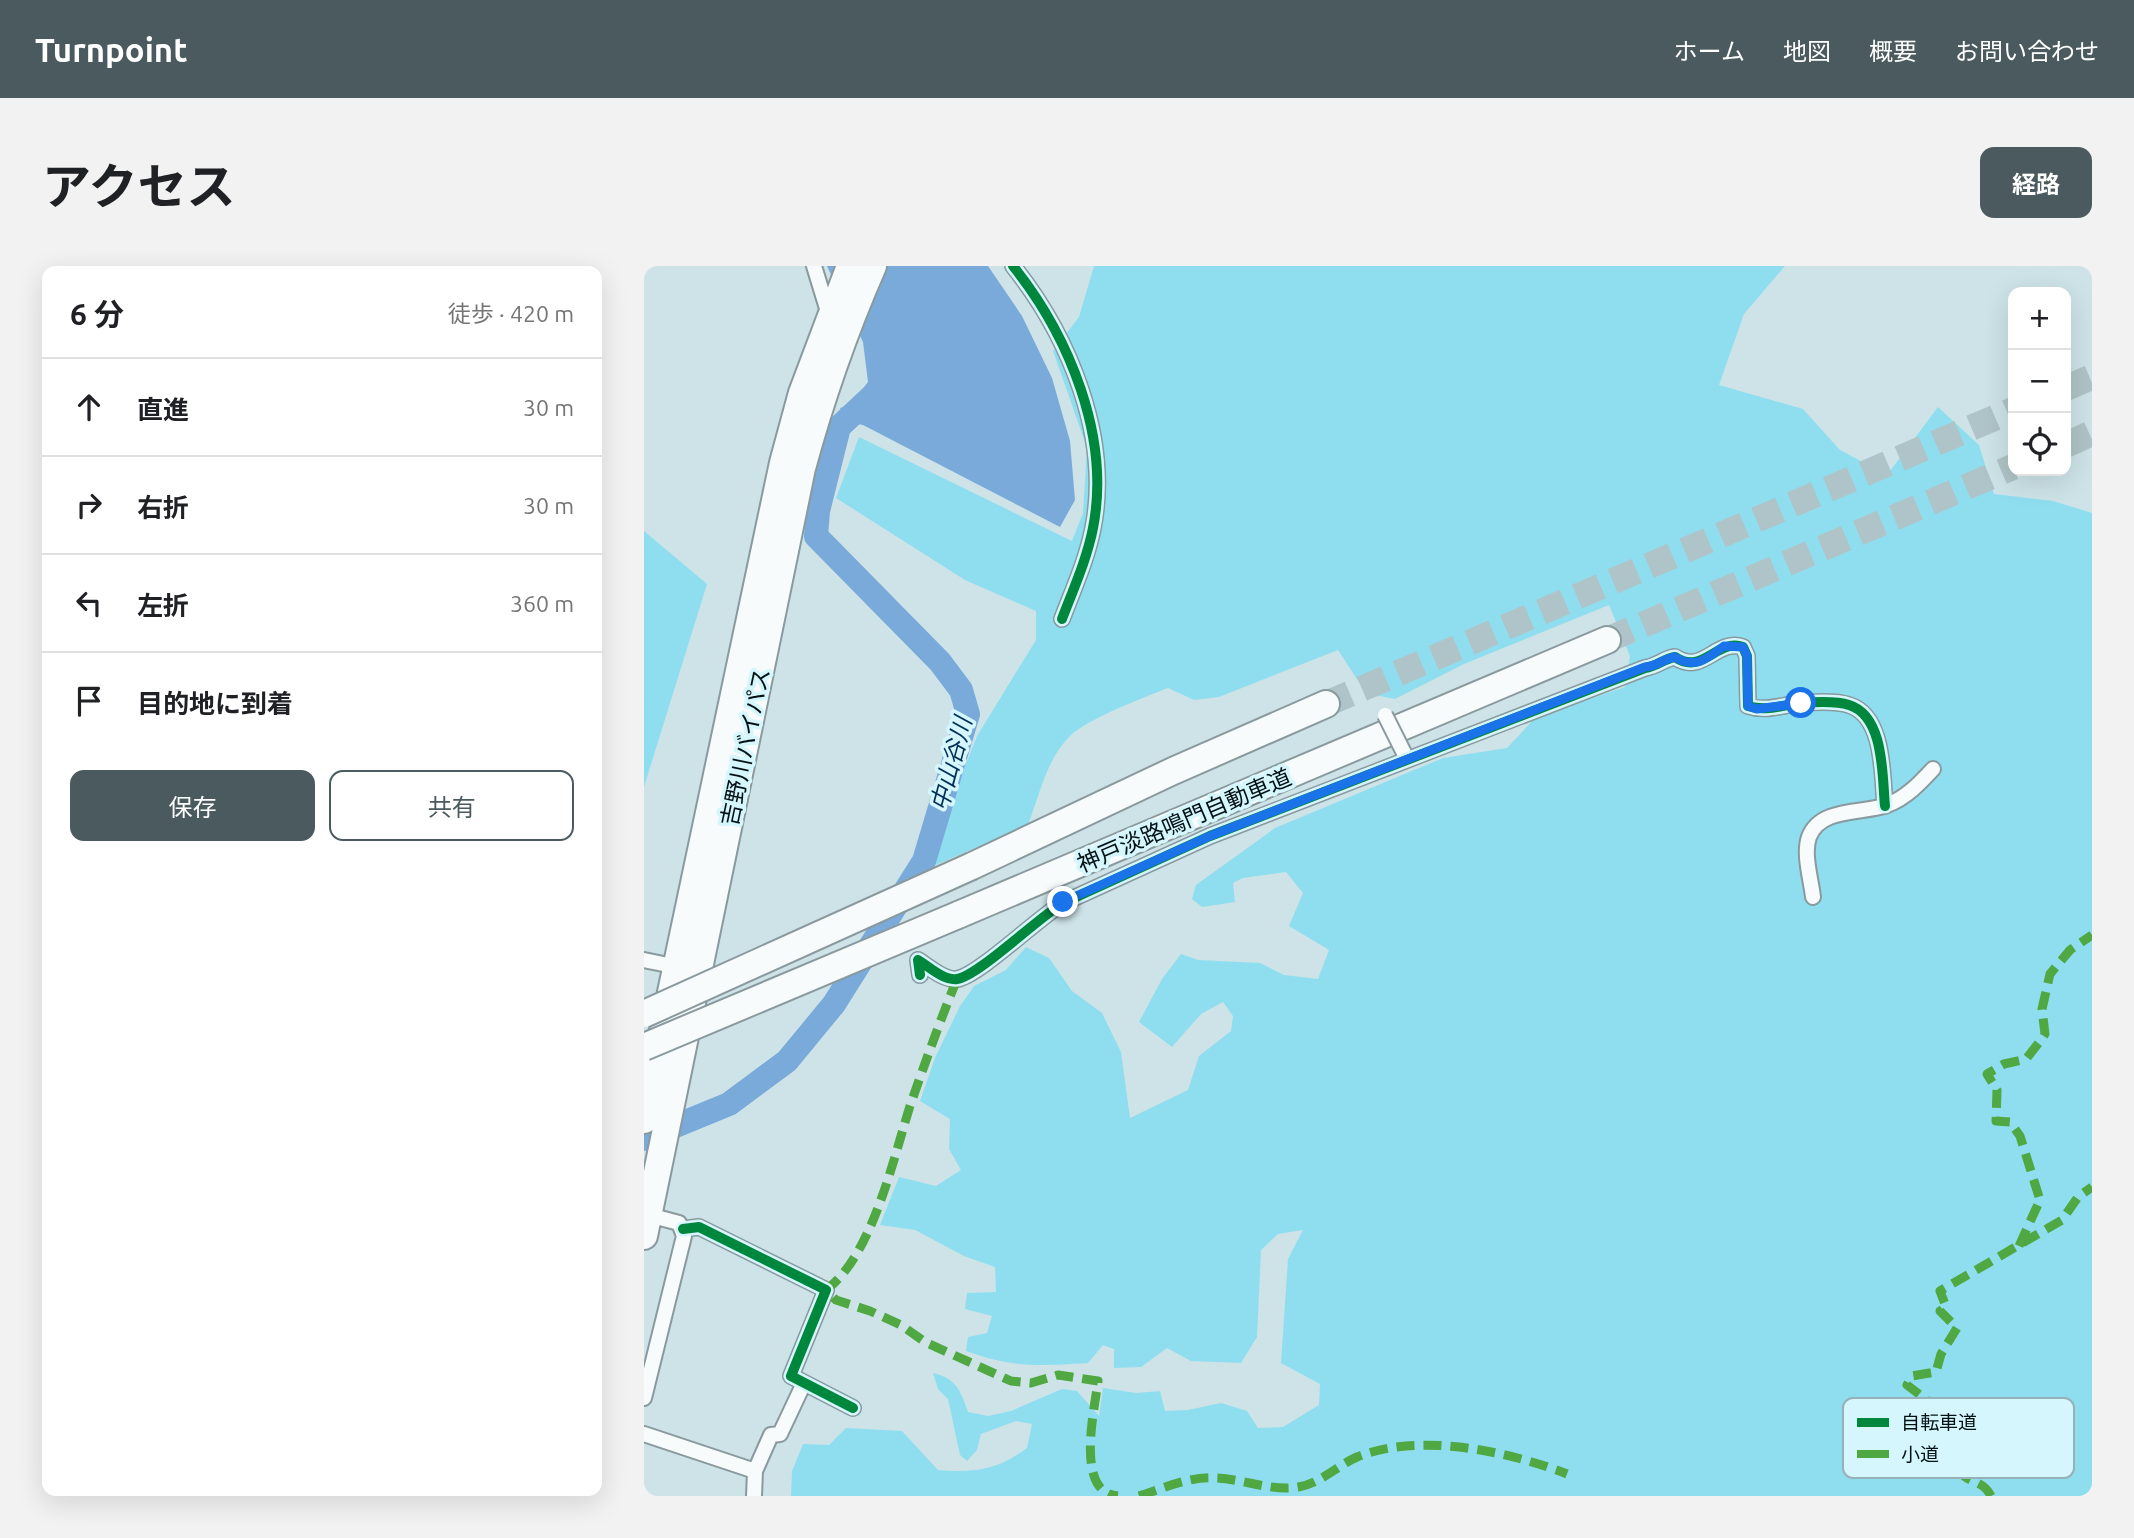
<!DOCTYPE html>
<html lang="ja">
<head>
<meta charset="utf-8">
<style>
  :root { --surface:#fff; --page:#f2f2f2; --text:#202124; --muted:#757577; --line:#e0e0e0; --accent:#4a5a5e }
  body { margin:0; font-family:Ubuntu,"Noto Sans JP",sans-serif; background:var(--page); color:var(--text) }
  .controls { position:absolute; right:21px; top:21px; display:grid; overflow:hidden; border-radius:14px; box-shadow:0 7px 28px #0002 }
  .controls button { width:63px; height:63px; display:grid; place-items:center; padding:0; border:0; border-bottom:2px solid var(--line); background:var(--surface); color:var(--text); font:35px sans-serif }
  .stop { position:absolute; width:21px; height:21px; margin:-16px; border:5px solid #1a73e8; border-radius:50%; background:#fff }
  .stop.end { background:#1a73e8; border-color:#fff; box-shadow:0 2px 7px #0008 }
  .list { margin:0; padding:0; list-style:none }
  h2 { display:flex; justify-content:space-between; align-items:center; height:91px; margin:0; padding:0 28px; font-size:30px }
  h2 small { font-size:23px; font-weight:400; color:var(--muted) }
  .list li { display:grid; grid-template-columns:46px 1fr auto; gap:21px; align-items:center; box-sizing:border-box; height:98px; padding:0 28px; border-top:2px solid var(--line) }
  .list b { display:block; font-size:26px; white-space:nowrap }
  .list em { font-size:23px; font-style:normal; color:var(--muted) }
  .actions { display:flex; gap:14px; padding:21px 28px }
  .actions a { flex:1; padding:16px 0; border:2px solid var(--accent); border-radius:14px; text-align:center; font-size:24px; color:var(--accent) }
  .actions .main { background:var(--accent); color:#fff }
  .icon { flex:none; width:38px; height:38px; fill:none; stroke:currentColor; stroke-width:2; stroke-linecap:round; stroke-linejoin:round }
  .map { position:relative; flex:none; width:1448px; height:1230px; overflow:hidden; border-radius:14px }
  header { display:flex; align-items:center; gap:42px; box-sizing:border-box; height:98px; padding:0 35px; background:var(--accent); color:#fff }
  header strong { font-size:33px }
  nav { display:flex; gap:38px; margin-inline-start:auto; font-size:24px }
  .intro { display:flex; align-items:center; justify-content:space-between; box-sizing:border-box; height:168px; padding:0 42px }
  h1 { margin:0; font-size:49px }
  .button { padding:18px 32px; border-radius:14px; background:var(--accent); color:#fff; font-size:24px; font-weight:700 }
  main { display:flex; gap:42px; padding:0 42px }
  aside { flex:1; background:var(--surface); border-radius:14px; box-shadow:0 7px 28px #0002 }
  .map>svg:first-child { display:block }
</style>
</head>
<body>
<header>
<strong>Turnpoint</strong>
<nav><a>ホーム</a><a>地図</a><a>概要</a><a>お問い合わせ</a></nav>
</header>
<div class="intro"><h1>アクセス</h1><a class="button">経路</a></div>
<main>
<aside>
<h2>6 分<small>徒歩 · 420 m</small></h2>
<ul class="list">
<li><svg class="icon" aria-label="ahead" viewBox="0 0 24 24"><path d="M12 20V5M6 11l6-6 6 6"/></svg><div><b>直進</b></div><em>30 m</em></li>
<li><svg class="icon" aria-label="right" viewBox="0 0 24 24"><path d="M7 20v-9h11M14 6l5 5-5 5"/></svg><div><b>右折</b></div><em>30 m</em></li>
<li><svg class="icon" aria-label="left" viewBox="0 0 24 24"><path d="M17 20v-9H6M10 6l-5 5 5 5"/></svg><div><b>左折</b></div><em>360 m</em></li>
<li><svg class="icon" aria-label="arrive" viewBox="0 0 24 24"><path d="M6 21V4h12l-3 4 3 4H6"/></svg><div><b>目的地に到着</b></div></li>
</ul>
<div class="actions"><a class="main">保存</a><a>共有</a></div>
</aside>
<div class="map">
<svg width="1448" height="1230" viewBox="0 0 1448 1230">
  <rect width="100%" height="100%" fill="#cde3e8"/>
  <path fill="#8fdeef" d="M450,0H1141L1100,48L1075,119L1159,143L1196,184L1243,209L1294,141L1335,179L1350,228L1409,235L1448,247V1230H147L148,1205L159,1178L185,1179L202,1162L258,1165L294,1204C331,1207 354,1204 383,1182L388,1158L372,1155L337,1168L333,1184L323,1195L316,1189L304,1133L294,1123L289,1107C312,1112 317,1125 324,1146L344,1150L367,1145L418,1123L433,1125L455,1150L459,1122L492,1127L516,1125L521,1145L544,1144L577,1137L603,1145L614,1162L639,1161L675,1139L676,1118L637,1097L644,993L659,964L634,968L617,984L613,1071L597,1097L547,1095L523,1082L497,1101L470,1102V1083L459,1079L444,1097C395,1100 369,1102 322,1085L324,1071L343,1067L348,1050L321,1043L323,1027L352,1026L351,1001L320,990L271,964L236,959L255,911L292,920L317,904L305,883L306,853L276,835L291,792L316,740L330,720L362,704L382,681L405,692L428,725L458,747L477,786L486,852L544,824L555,790L587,765L589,750L579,736L557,748L528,781L495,756L518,713L537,688L554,694L616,697L640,709L674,713L685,684L645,660L659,627L642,606L599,612L589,617L591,636L558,641L548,633L552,619L631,562L799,492L863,482L892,451L981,421L986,390L965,339L820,398L751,433L722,427L694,384L575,431L550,434L524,422C501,431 443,453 426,470C403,492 395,530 384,559L287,601L307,536L333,470L392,374V345L321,314L192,232L215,171L428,275L439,247L443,182L409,85L435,51Z
    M0,265L63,318L0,521Z"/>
  <path fill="#7aaad9" d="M183,0H344L378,50L408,112L426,175L431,234L416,261L219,159L204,156L196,142L206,139L224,116L219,76Z"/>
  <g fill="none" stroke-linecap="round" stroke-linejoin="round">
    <path stroke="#7aaad9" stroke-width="24" d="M0,873L85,838L143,795L190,738L280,595L324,448L317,424L296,396L172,270L174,245L195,161L226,132"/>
    <path stroke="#afc4c8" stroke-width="26" stroke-dasharray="26 13" stroke-linecap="butt" d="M1422,122L1448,111
      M1422,179L1448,167
      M963,374L1369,201
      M682,438L1369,144"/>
    <g stroke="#899a9e" stroke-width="18">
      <path id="street" d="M170,0L185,49
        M369,0C425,70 467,171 449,262C443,293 429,324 418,353
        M1169,631C1167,613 1159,588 1165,571C1176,541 1219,548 1243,539C1262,532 1276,517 1289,503
        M0,694L34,701
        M276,709L274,694C284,700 300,715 313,713C334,710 395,651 419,637L566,570L1001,402C1014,400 1019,393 1031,391C1059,410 1072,372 1099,381L1103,390L1104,440C1122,446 1138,439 1157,437C1170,436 1193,435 1205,439C1241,450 1238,511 1241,540
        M39,963L55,961L182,1024L147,1110L209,1142
        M0,1132L40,970L35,957L1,948
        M0,1168L111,1205
        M110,1230L111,1205L127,1169L136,1168L160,1117"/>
    </g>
    <g stroke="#899a9e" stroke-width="30">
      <path id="highway" d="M328,600L529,505L682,438
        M314,649L963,374
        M0,854L139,197L158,127L206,0
        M0,970L158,202C177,132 200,66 229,0"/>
    </g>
    <use href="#street" stroke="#f8fbfc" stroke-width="14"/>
    <use href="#highway" stroke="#f8fbfc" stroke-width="26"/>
    <g stroke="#899a9e" stroke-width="18" stroke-linecap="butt">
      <path id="street-bridge" d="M741,449L761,489"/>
    </g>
    <g stroke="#899a9e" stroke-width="30" stroke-linecap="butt">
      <path id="highway-bridge" d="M0,748L328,600
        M0,781L314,649"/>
    </g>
    <use href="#street-bridge" stroke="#f8fbfc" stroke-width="14"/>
    <use href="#highway-bridge" stroke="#f8fbfc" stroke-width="26"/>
    <path stroke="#50a842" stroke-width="9" stroke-dasharray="18 9" stroke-linecap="butt" d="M313,713C296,755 281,797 266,840C249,894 228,990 182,1024L192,1034L226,1045L257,1059L281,1076L367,1115L387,1117L414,1109L454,1115C451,1142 430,1227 474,1230
      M1375,980L1396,934L1376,870L1366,856L1352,855L1353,824L1343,808L1360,798L1382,793L1397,774L1401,768L1398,743L1406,708L1426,684L1448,669
      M495,1230C520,1222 546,1210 572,1212C597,1213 621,1223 646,1222C674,1221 690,1201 713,1191C775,1166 864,1185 923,1208
      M1347,1230C1340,1216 1331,1218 1320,1210C1307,1201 1304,1169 1305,1156L1289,1148L1284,1135L1263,1119L1268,1110L1292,1106L1297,1088L1313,1062L1296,1045L1302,1041L1296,1025L1418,954L1434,931L1448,921"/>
    <g stroke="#d5f6fd" stroke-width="15">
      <path id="cycleway" d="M369,0C425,70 467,171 449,262C443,293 429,324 418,353
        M276,709L274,694C284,700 300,715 313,713C334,710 395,651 419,637L566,570L1001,402C1014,400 1019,393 1031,391C1059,410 1072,372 1099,381L1103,390L1104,440C1122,446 1138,439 1157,437C1170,436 1193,435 1205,439C1241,450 1238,511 1241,540
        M39,963L55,961L182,1024L147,1110L209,1142"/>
    </g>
    <use href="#cycleway" stroke="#00873e" stroke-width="10"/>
  </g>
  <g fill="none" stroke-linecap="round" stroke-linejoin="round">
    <path stroke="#1a73e8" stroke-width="9" d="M419,636L566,570L1001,401C1014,400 1019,393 1031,391C1051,404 1064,392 1080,380L1099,381L1103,390L1104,440L1113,443L1157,437"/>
  </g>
  <g text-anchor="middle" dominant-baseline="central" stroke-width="7" stroke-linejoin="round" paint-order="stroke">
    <g font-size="23" fill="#031114" stroke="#d5f6fd">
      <text transform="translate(101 481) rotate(-78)">吉野川バイパス</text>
      <text transform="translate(540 554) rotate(-23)">神戸淡路鳴門自動車道</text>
    </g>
    <g font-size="24" font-style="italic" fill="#033059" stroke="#d5f6fd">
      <text transform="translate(307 498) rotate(-75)">中山谷川</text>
    </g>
  </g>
  <rect x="1199" y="1132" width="231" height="80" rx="10" fill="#d5f6fd" stroke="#96b1b7" stroke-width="2"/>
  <rect x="1213" y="1152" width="32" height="9" fill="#00873e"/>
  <rect x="1213" y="1184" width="32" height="8" fill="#50a842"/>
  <g font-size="19" fill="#031114">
    <text x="1257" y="1163">自転車道</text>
    <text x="1257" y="1195">小道</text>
  </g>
</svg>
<div class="controls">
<button>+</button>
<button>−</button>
<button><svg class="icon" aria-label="locate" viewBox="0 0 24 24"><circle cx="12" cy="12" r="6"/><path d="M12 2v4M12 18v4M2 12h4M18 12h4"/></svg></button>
</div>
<div class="stop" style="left:1157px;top:437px"></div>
<div class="stop end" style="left:419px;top:636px"></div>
</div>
</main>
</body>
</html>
